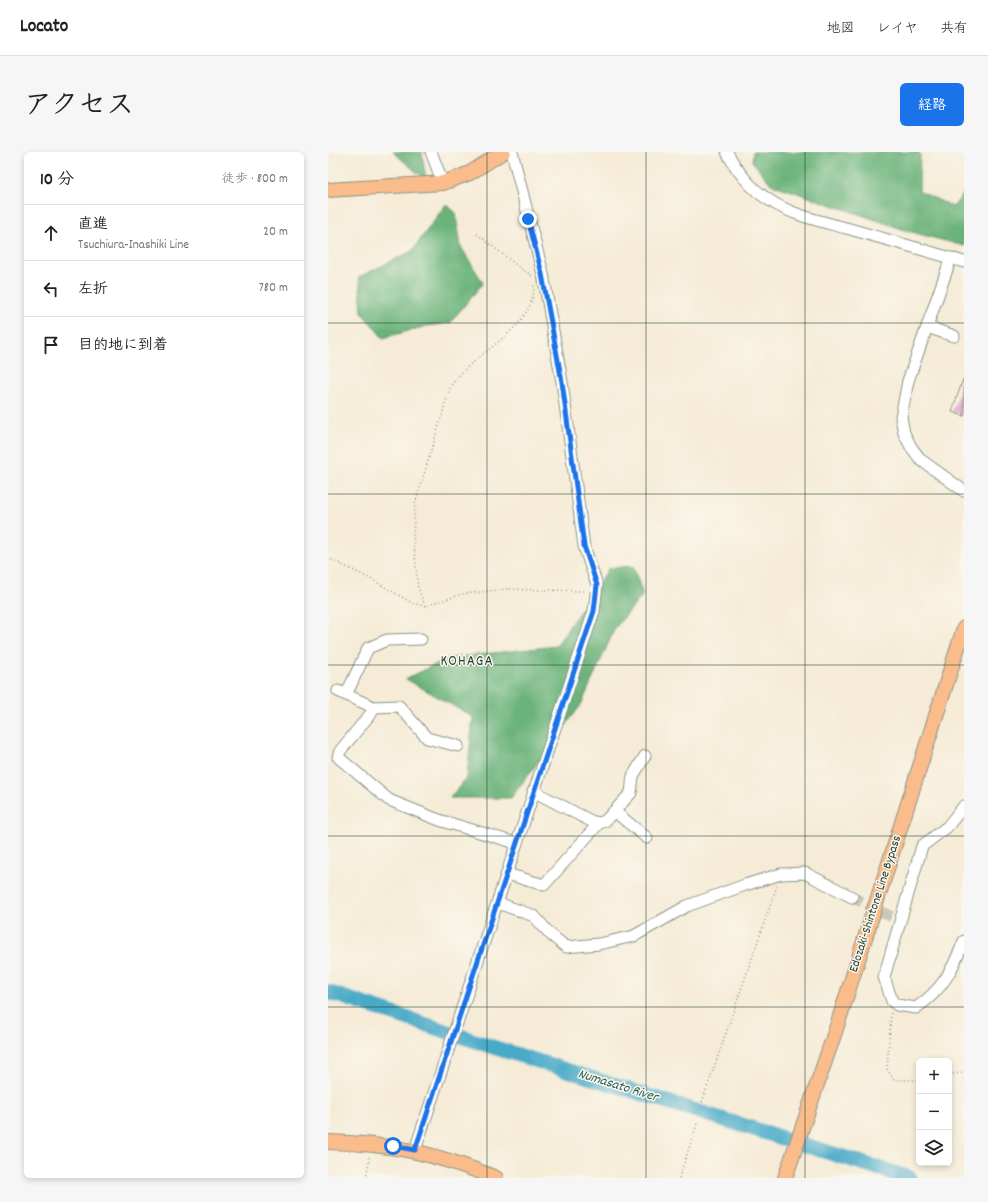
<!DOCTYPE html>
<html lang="ja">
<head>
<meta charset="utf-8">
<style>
  :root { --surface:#fff; --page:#f6f6f6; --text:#222; --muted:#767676; --line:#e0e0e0; --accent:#1a73e8 }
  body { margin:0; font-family:Dekko,"Klee One",sans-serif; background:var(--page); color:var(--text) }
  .controls { position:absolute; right:12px; bottom:12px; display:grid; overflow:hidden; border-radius:6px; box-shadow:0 2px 6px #0003 }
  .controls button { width:36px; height:36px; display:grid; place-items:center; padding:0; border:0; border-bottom:1px solid var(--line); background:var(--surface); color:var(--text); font:20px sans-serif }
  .stop { position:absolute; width:12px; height:12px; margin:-9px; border:3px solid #1a73e8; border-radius:50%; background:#fff }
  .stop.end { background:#1a73e8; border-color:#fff; box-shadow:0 1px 4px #0008 }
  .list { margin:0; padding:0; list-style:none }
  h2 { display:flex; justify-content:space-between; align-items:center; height:52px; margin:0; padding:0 16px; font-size:17px }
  h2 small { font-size:13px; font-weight:400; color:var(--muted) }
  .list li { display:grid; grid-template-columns:26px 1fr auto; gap:12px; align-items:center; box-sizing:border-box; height:56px; padding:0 16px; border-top:1px solid var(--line) }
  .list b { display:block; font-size:15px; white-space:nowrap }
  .list p { margin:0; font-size:13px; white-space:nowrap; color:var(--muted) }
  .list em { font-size:13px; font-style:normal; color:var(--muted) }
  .icon { flex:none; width:22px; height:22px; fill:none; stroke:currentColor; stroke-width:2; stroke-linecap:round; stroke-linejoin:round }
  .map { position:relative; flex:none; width:636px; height:1026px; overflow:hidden; border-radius:6px }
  header { display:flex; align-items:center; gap:24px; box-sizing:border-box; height:56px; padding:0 20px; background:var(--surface); border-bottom:1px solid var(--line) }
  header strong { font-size:19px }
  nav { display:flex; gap:22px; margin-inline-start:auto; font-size:14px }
  .intro { display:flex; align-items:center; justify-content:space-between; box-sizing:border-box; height:96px; padding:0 24px }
  h1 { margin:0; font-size:28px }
  .button { padding:10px 18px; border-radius:6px; background:var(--accent); color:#fff; font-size:14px; font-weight:700 }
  main { display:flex; gap:24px; padding:0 24px }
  aside { flex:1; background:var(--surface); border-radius:6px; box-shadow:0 2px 6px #0003 }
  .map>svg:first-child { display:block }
</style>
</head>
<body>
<header>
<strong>Locato</strong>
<nav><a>地図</a><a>レイヤ</a><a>共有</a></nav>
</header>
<div class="intro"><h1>アクセス</h1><a class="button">経路</a></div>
<main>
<aside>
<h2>10 分<small>徒歩 · 800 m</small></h2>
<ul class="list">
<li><svg class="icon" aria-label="ahead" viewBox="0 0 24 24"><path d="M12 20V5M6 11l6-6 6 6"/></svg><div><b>直進</b><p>Tsuchiura-Inashiki Line</p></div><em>20 m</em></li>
<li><svg class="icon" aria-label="left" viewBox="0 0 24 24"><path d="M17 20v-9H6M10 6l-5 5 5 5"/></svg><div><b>左折</b></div><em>780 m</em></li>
<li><svg class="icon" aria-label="arrive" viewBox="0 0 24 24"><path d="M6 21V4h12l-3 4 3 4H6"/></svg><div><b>目的地に到着</b></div></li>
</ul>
</aside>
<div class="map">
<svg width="636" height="1026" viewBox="0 0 636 1026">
  <rect width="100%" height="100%" fill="#fbf7ec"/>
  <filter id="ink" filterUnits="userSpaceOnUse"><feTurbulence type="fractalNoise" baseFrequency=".025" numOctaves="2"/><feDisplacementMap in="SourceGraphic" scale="8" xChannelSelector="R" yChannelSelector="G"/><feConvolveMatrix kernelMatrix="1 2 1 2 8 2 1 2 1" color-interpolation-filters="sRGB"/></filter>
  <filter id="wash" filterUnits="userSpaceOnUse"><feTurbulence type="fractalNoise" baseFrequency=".012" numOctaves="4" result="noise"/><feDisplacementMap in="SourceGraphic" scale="16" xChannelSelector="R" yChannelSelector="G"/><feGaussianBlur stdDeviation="0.9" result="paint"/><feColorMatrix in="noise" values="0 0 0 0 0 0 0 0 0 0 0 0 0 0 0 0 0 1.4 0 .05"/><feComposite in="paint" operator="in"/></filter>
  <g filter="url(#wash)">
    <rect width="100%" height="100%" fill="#f5ebd6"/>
    <path fill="#6ab37a" stroke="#447857" d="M65,0H94L98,28Z
      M425,0H591L592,2L591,39L625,55L636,41V94L580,79L443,32L424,9Z
      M118,52L128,61L133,95L155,131L122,171L98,174L55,186L34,161L31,125L84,99Z
      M305,414L315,443L287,476L253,553L183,646H122L139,625L145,565L78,527L120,506L228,494L281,416Z"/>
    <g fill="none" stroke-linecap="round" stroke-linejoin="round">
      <path stroke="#49aac8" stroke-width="15" d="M0,840L165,895L582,1026"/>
    </g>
    <g id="blocks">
      <path fill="#e2a7c9" d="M635,227L636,228V264L624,260Z"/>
    </g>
  </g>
  <g filter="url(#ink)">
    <use href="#blocks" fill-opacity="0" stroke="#8a9485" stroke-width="1"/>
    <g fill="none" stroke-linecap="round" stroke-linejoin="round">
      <path stroke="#cac8b6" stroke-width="11" stroke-dasharray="11 5.5" stroke-linecap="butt" d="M524,745L572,769"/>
      <g stroke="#8a9485" stroke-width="13">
        <path id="minor" d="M103,0L115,31
          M399,0C408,18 423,37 441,48C463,63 492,69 518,76C557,87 597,98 636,110
          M623,106L580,229L573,265L576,281L583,295L593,308L636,339
          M599,175L626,184
          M10,539L45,555L44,560L12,599L10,605L61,648L111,668L188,691
          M18,543L40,496L59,488L93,487
          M45,555L71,554L99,586L130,594
          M205,639L263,669L271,671L277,669L303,641L305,624L317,604
          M636,654L619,675L594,694L556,825L564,849L569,853L588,856C615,837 624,819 636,789
          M286,659L319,686
          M179,722L216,733L271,671
          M170,751L206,764L223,783L238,795L271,792L306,784L359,754L417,733L453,722L477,721L524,745
          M87,998L266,459L269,433L256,394L234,230L215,122L184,0"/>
      </g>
      <g stroke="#8a9485" stroke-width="16">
        <path id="major" d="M0,38L115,31L142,21L175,0
          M0,990C66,992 106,1001 168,1026
          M457,1026L507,880L636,476"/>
      </g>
      <path stroke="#8a9485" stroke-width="1.5" stroke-dasharray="1 3" stroke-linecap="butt" d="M149,82L192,116L206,125
        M0,406L43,427L84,451L97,454L135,442L179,437L258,439
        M97,454L90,436L85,383L87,352L122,236C143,199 207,181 206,131
        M563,861L559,917L566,928H591
        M621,923L636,920
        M374,950L449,734
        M38,1026L41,1010V1003
        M351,1026L370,969"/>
      <use href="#minor" stroke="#fff" stroke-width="11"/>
      <use href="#major" stroke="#fabc8b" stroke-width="14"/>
    </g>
  </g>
  <g fill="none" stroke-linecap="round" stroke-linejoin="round" filter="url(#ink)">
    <path stroke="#1a73e8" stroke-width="5" d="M65,994L87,998L266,459L269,433L256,394L234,230L214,122L200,67"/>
  </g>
  <path fill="none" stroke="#1f3d34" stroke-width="1" stroke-opacity="0.55" d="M159,0V1026M318,0V1026M477,0V1026M0,171H636M0,342H636M0,513H636M0,684H636M0,855H636"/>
  <g text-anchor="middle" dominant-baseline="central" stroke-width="3" stroke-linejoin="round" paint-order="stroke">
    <g font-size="13" fill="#1f3d34" stroke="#fbf7ec">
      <text transform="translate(548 752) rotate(-72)">Edozaki-Shintone Line Bypass</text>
    </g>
    <g font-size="14" font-style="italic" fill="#2c5e60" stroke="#fbf7ec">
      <text transform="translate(290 934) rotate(17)">Numasato River</text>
    </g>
    <g font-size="15" letter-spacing="1" fill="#1f3d34" stroke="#fbf7ec">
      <text x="139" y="510">KOHAGA</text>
    </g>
  </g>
</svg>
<div class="controls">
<button>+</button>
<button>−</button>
<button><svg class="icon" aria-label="layers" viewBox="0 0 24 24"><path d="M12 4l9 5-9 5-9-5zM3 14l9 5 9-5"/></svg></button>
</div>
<div class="stop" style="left:65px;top:994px"></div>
<div class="stop end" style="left:200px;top:67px"></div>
</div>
</main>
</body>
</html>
